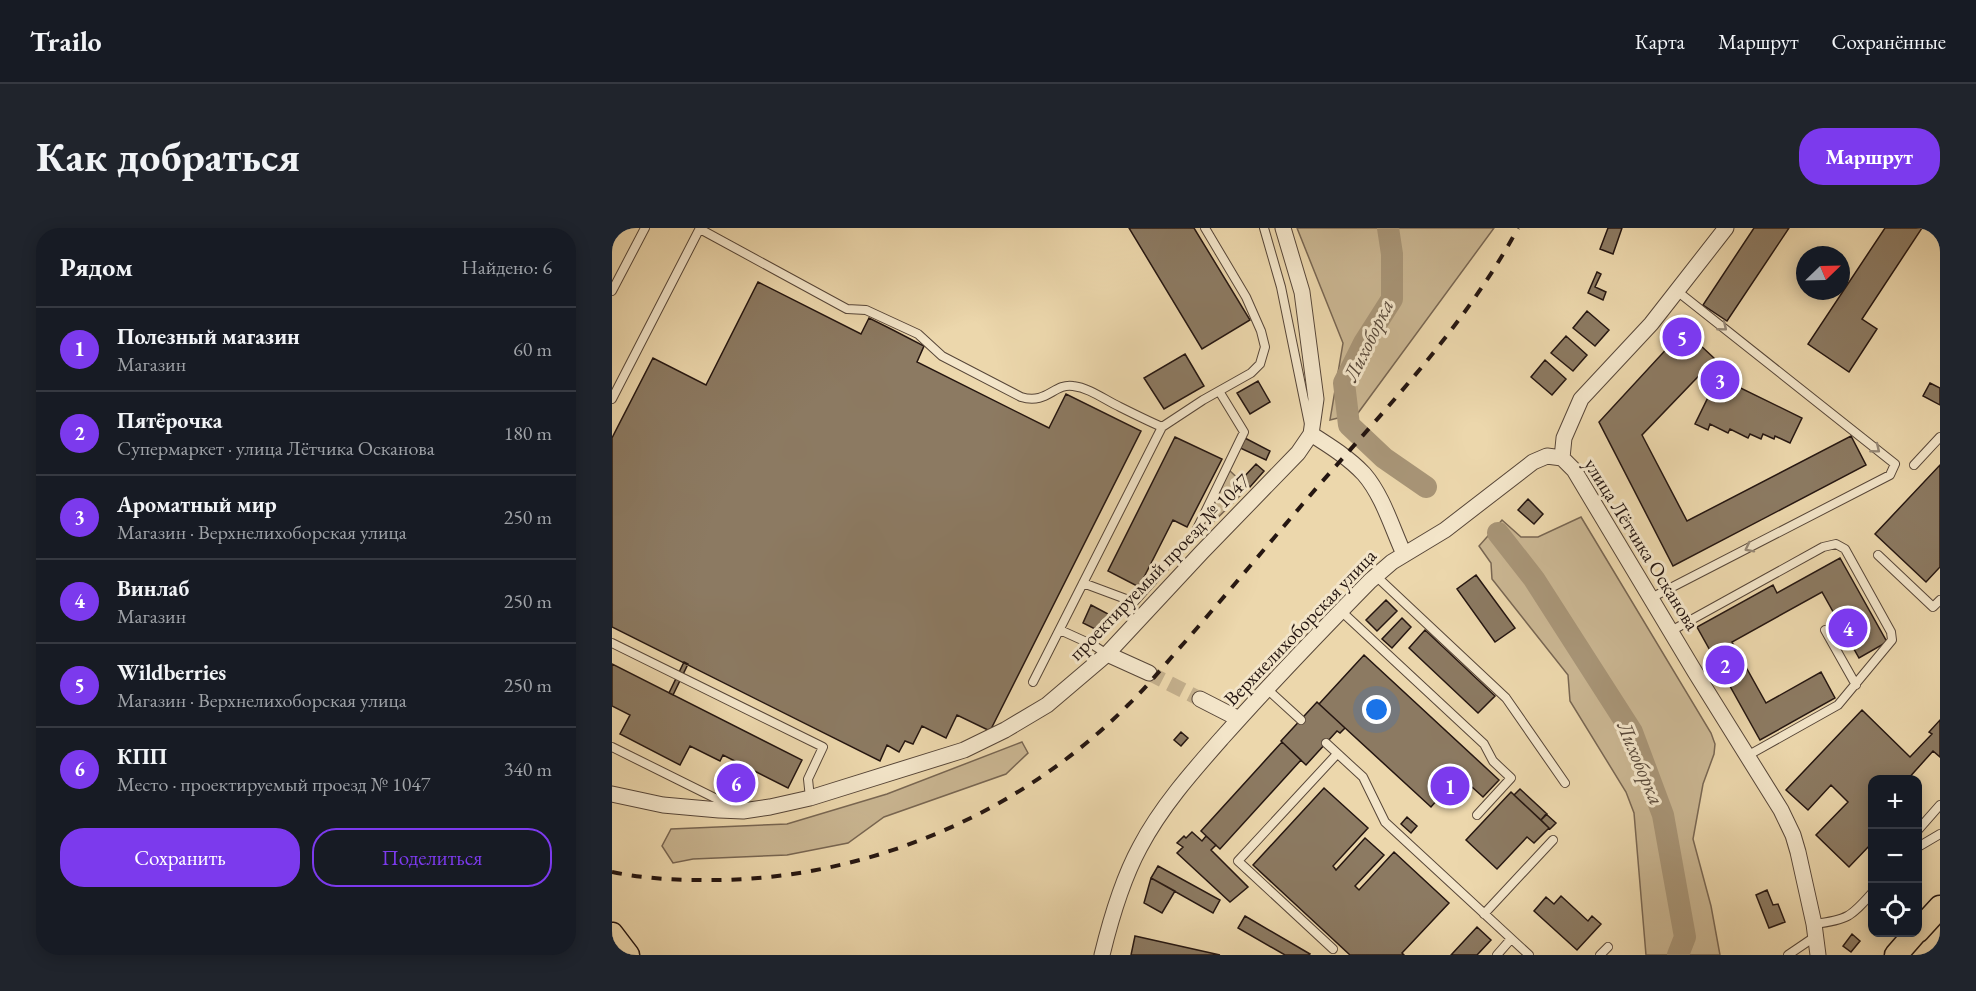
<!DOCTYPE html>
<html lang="ru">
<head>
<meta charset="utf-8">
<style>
  :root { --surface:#171b24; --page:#20242c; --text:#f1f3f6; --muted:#9ea1a6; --line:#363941; --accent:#7c3aed }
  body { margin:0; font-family:"EB Garamond",serif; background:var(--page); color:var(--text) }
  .controls { position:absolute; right:18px; bottom:18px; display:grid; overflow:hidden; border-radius:12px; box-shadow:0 3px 15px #0003 }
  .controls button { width:54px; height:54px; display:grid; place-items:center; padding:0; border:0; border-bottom:2px solid var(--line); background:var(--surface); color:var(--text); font:30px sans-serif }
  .compass { position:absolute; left:1184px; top:18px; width:54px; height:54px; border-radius:50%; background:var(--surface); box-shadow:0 3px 15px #0003; rotate:67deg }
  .you { position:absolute; left:765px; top:482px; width:21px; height:21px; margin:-15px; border:4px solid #fff; border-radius:50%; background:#1a73e8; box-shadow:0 0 0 9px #1a73e833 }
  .badge { display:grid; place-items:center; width:39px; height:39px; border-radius:50%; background:var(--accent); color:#fff; font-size:20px; font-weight:700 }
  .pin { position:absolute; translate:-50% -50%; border:3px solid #fff; box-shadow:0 2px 6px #0006 }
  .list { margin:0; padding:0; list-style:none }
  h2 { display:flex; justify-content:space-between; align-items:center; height:78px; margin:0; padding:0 24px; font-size:26px }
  h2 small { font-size:20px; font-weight:400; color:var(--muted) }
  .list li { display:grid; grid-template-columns:39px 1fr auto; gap:18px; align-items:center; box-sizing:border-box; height:84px; padding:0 24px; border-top:2px solid var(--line) }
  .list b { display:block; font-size:22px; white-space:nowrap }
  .list p { margin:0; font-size:20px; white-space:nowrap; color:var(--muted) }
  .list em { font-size:20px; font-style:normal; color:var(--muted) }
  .actions { display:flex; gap:12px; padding:18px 24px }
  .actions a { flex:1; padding:14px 0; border:2px solid var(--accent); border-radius:24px; text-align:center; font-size:21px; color:var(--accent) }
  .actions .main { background:var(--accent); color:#fff }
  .icon { flex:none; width:33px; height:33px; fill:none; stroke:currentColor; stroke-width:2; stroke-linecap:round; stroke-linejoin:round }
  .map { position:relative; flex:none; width:1328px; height:727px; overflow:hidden; border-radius:24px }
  header { display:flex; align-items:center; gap:36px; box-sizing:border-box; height:84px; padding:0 30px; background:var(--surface); border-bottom:2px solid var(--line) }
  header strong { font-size:28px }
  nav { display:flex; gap:33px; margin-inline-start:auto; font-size:21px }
  .intro { display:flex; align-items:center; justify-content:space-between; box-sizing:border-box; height:144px; padding:0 36px }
  h1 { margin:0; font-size:42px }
  .button { padding:15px 27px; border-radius:24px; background:var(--accent); color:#fff; font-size:21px; font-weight:700 }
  main { display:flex; gap:36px; padding:0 36px }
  aside { flex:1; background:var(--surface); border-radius:24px; box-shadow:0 3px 15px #0003 }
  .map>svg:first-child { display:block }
</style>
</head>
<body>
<header>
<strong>Trailo</strong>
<nav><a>Карта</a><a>Маршрут</a><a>Сохранённые</a></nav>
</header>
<div class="intro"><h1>Как добраться</h1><a class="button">Маршрут</a></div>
<main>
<aside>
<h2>Рядом<small>Найдено: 6</small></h2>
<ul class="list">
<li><span class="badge">1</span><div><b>Полезный магазин</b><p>Магазин</p></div><em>60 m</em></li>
<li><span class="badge">2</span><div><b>Пятёрочка</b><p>Супермаркет · улица Лётчика Осканова</p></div><em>180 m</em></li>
<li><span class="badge">3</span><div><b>Ароматный мир</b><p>Магазин · Верхнелихоборская улица</p></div><em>250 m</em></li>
<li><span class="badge">4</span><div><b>Винлаб</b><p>Магазин</p></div><em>250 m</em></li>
<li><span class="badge">5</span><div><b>Wildberries</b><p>Магазин · Верхнелихоборская улица</p></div><em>250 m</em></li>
<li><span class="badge">6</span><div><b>КПП</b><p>Место · проектируемый проезд № 1047</p></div><em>340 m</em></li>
</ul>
<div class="actions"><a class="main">Сохранить</a><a>Поделиться</a></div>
</aside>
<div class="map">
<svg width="1328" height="727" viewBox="0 0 1328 727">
  <rect width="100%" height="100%" fill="#ecd7ac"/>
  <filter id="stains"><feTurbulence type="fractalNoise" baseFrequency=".00333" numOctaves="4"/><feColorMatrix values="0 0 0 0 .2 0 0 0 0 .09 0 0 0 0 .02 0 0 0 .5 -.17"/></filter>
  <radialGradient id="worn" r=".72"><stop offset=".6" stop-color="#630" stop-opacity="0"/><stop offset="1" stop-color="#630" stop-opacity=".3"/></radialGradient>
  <path fill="#cab692" stroke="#786652" stroke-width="1.5" d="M685,0H882L746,185L718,192L731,115Z
    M617,242L636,260L591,304Z
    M969,289L1099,505L1103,516L1102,526L1091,556L1081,611L1099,678L1108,727H1034L1022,585L1014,564L958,473L956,447L880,351L879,335L867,318L890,292L909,309H926Z
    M410,514L416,525L394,546L272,589L236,615L175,627L81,631L61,635L50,618L59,601L175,596L275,566Z"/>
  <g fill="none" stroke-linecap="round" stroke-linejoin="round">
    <path stroke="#a89577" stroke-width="22" d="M776,0L780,26V71L752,115L732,155L737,197L772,230L814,259
      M886,305L922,351L1020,504L1051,587L1073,709L1066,727"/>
  </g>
  <path fill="#8c7a62" stroke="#251611" stroke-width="1.5" d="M517,0H582L638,92L590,121Z
    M996,0H1010L1001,26L988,21Z
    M1142,0H1177L1115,93L1091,77Z
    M1273,0H1310L1250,91L1265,101L1237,144L1196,116Z
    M985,44L989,46L983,59L994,64L991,72L976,65Z
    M146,54L249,106L257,90L279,101L312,118L305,134L437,200L454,166L529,203L378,503L345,487L334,510L310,498L301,516L293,513L287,524L275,517L268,533L0,399V210L41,130L94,157Z
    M975,83L997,102L983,118L961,100Z
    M1072,102L1103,131L1030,207L1075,293L1239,208L1254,237L1061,338L987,194Z
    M954,108L975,127L961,143L939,125Z
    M573,126L592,158L552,181L532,150Z
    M933,132L954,151L940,167L919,149Z
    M1106,149L1190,190L1178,215L1163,208L1162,211L1151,206L1149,211L1138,206L1136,210L1118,201L1116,205L1098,196L1096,202L1083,196Z
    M646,153L658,174L638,186L625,165Z
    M1318,155L1328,160V177L1311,168Z
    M563,209L610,231L575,299L561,292L527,359L496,343Z
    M631,209L658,223L654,232L626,219Z
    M644,236L652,243L638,259L630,251Z
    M1328,237V339L1314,354L1263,306Z
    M916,271L931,286L922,296L906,282Z
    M1228,330L1275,414L1247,430L1210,364L1120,414L1154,475L1209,444L1223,470L1148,512L1085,399L1161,357L1165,365Z
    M864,347L903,400L883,414L845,361Z
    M774,372L785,383L765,403L754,392Z
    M479,377L498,387L489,404L471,395Z
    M790,390L799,399L780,420L770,411Z
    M813,402L883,468L866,485L797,420Z
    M752,427L887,552L871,569L860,559L845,575L833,563L819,579L707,476Z
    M72,434L76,436L61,467L57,465Z
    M0,436L190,532L176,560L111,527L108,533L78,518L68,537L8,506L18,487L0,478Z
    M705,474L733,500L728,505L725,503L694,537L669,513Z
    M1250,482L1298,529L1320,506L1317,504L1328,492V529L1321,523L1295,552H1260V615L1237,639L1204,607L1236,574L1219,557L1196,582L1174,562Z
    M569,504L576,510L569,518L562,512Z
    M670,514L689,532L608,621L589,603Z
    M117,542L139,553L130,571L108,560Z
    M712,560L756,600L721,638L724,642L753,610L772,627L743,658L747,662L782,624L837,675L790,725L792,727H738L641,637Z
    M908,561L935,586L929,592L902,567Z
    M899,564L937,600L922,615L915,609L885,641L854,612Z
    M934,586L944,595L938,601L929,592Z
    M795,589L805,598L799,605L789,596Z
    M580,604L590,613L594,608L604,617L599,622L636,659L618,674L565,625L571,619L565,615L572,608L574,610Z
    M546,638L608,672L601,685L539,650Z
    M539,650L563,663L550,685L532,675Z
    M1155,662L1161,677L1166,676L1173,694L1157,700L1144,667Z
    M949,668L976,693L980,688L989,696L965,722L922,683L934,669L942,676Z
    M633,688L698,726L697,727H673L626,700Z
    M865,699L879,712L865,727H839Z
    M1240,706L1248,713L1239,724L1231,718Z
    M523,708L608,727H519Z"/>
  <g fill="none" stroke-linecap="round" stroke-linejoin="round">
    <path stroke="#c4b08d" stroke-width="15" stroke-dasharray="15 8" stroke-linecap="butt" d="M537,445L588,471"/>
    <g stroke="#574638" stroke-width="10">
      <path id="service" d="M652,0L669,59L697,196
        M88,1L235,81L254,82L306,106L330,128L409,169C435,177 442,155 461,158C478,160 493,172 508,179C522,186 536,193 550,199
        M0,63L33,0
        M0,171L88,0
        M1302,237L1328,209
        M1266,327L1321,379L1328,372
        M764,348L894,470L953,555
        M471,355L522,374L583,305L632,204L607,163
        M1039,370L1278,247L1283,236L1065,63
        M729,383L872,516L881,533L899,550L865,587
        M448,402L481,417L495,426
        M1213,402L1244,457
        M1059,403L1211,319L1224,316L1233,321L1279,404L1280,412L1226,477L1135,528
        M0,415L211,519L196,551L198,570
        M421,454L550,199L591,172L639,145L648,136L653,119L649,103L634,69L593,0
        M655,461L689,492
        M714,515L751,549L773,594L917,727
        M0,519L121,579
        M1306,602L1328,577
        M1306,619L1328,606
        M872,686L941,612
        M1202,696C1235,692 1239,689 1260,665
        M721,721L626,633L725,526
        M885,727L899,711
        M988,727L996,719
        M1176,727L1204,708"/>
    </g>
    <g stroke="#574638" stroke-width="17">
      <path id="minor" d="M699,206C718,218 737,230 752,246C771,268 780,300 792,326
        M950,230L962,242L1083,444L1169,582L1181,607L1186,624L1202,696L1206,727
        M950,230L952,210L969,171L1039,96L1114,0
        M495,426L537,445
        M588,471L627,491
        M0,566L51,577L107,582L131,583L158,579L198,570L352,522L393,502L435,477L495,426L590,324L686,225L699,206L704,171L690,64L671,0
        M490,727C499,690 510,652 528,619C549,579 580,544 610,510C658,456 708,404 758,353L780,334L833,302L921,234L935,228L950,230"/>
    </g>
    <g stroke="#251611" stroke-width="25">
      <path id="primary" d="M1306,703L1328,679
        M0,706L16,727
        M1284,727L1304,704"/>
    </g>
    <use href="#service" stroke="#f3e5c9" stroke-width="8"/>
    <use href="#minor" stroke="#f3e5c9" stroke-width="15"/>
    <use href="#primary" stroke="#ecd7ac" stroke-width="22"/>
    <path stroke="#251611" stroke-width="4" stroke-dasharray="10 10" stroke-linecap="butt" d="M0,644C29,650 59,652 88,652C246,655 405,589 516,477C536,458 553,436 572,415C613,368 654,319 695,271C770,184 851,102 906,0"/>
  </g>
  <defs><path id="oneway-chevron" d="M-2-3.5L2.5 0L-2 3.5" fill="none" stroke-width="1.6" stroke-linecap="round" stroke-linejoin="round" transform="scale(1.5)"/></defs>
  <g stroke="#968876">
    <use href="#oneway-chevron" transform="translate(1111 99) rotate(39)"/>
    <use href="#oneway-chevron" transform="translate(1264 221) rotate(39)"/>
    <use href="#oneway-chevron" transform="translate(1137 320) rotate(153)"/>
  </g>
  <g text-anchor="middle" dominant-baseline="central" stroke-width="6" stroke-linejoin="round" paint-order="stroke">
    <g font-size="20" fill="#251611" stroke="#f3e5c9">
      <text transform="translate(1030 316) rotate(58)">улица Лётчика Осканова</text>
      <text transform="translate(547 339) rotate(-46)">проектируемый проезд № 1047</text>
      <text transform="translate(688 399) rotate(-46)">Верхнелихоборская улица</text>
    </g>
    <g font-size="21" font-style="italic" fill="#59493a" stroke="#f3e5c9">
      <text transform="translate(756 112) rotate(-64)">Лихоборка</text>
      <text transform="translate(1029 535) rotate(67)">Лихоборка</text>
    </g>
  </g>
  <rect width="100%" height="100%" filter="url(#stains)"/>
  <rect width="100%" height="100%" fill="url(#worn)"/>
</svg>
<div class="controls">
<button>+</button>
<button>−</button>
<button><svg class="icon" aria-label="locate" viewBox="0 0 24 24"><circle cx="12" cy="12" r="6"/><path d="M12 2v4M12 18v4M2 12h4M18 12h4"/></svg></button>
</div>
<svg class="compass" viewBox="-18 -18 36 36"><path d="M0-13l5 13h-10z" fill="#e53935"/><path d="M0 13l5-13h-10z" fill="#9ea1a6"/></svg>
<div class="you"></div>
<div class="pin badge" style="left:838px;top:558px">1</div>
<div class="pin badge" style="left:1113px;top:437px">2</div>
<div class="pin badge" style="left:1108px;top:152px">3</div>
<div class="pin badge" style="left:1236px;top:400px">4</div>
<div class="pin badge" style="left:1070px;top:109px">5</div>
<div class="pin badge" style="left:124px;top:555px">6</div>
</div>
</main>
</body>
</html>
